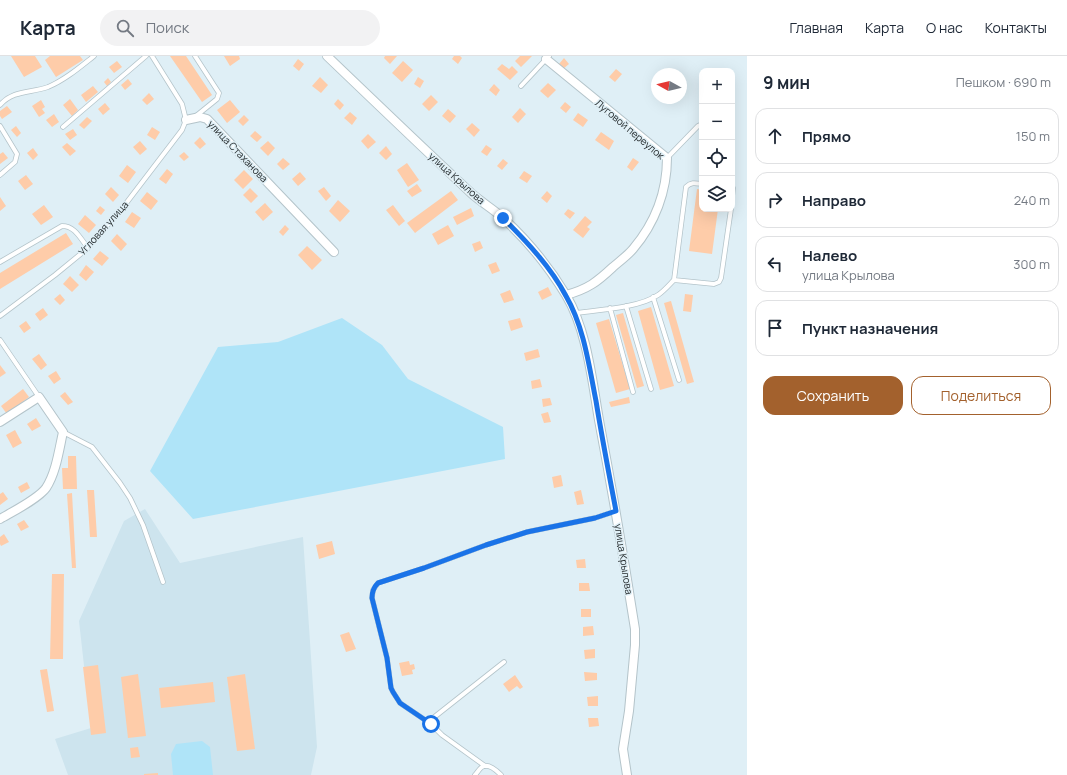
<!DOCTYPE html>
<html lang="ru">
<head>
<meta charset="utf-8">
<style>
  :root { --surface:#fff; --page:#f2f2f3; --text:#1f2937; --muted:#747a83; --line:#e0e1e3; --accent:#a3612d }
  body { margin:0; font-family:Manrope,sans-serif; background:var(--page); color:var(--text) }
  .controls { position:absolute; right:12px; top:12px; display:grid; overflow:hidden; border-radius:8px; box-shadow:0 4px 16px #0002 }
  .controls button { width:36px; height:36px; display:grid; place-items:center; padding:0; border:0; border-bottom:1px solid var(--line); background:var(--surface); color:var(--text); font:20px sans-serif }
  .compass { position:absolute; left:651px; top:12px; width:36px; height:36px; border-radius:50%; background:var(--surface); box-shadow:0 4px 16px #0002; rotate:278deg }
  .stop { position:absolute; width:12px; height:12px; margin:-9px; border:3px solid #1a73e8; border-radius:50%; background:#fff }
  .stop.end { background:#1a73e8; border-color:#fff; box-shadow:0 1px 4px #0008 }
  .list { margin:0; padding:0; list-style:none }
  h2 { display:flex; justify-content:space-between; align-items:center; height:52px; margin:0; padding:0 16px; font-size:17px }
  h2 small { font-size:13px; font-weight:400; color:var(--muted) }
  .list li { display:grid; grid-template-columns:26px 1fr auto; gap:12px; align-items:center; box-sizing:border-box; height:56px; margin:0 8px 8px; padding:0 8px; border:1px solid var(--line); border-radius:12px }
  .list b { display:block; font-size:15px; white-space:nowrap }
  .list p { margin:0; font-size:13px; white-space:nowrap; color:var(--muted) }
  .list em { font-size:13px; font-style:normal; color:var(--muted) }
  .actions { display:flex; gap:8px; padding:12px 16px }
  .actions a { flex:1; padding:9px 0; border:1px solid var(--accent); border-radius:12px; text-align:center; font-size:14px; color:var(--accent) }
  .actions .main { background:var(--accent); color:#fff }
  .icon { flex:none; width:22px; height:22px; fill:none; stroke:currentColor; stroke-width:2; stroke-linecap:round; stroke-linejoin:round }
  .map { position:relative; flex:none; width:747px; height:719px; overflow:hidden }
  header { display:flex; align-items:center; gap:24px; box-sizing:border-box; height:56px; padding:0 20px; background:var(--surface); border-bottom:1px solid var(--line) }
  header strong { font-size:19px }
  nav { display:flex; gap:22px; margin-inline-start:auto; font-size:14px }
  .search { width:280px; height:36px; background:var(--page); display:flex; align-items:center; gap:10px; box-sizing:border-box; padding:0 14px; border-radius:22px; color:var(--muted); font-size:15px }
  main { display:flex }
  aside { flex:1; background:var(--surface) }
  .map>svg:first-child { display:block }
</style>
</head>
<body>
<header>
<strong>Карта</strong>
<div class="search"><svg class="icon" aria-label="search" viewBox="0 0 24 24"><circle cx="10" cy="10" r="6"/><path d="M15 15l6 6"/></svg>Поиск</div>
<nav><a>Главная</a><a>Карта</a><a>О нас</a><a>Контакты</a></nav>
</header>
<main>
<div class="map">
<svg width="747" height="719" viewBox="0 0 747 719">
  <rect width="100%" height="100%" fill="#dfeff6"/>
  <path fill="#cde4ee" d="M145,453L180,507L303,481L317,691L311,719H68L55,683L91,672L79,565L124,465Z"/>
  <path fill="#afe4f8" d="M342,262L382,289L408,323L503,371L505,403L193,463L150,415L218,291L278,286Z
    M202,685L210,691L213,719H173L171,698L176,688Z"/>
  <path fill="#fecca9" d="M11,0H35L42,11L24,21Z
    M50,0H80L83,4L56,21L45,4Z
    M170,0H186L212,39L202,46Z
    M224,0H239L240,3L230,10Z
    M385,0H397L390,8L384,2Z
    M454,0H460L462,2L458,8L452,3Z
    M520,0H532L521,11L515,5Z
    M564,2L569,8L563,13L559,8Z
    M298,3L304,8L299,15L293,10Z
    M117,5L122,11L114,17L109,11Z
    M403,5L413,14L402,26L392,17Z
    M502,8L509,13L512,10L518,16L510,24L497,13Z
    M616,13L622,18L615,26L609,21Z
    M320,21L328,29L321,37L312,30Z
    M418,21L424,25L420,32L414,28Z
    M108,22L111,26L107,30L104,26Z
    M128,23L132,28L125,34L121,29Z
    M548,27L556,34L548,42L540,35Z
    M494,28L500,34L496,40L489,34Z
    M93,30L98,36L86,46L81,39Z
    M149,37L154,43L147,49L142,44Z
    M431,39L438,46L429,55L422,48Z
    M70,43L78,54L72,60L63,49Z
    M338,43L344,49L340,54L334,48Z
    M41,44L45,51L42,53L45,57L39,61L32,50Z
    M230,44L240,56L227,67L217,54Z
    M565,46L571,51L566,57L560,52Z
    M105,47L110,53L103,59L98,53Z
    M7,50L12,56L2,63L0,60V55Z
    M520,52L526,58L518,67L512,61Z
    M448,53L456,60L450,67L442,60Z
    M350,56L357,62L352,69L344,62Z
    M578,57L588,64L583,71L573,64Z
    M54,58L59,66L52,71L46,64Z
    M244,59L249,64L243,70L238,65Z
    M87,61L92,65L84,73L79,69Z
    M472,67L480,74L474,81L466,73Z
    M16,70L21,77L17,81L11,74Z
    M152,71L160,76L155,84L147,79Z
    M73,73L77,79L70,84L65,78Z
    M255,75L262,81L257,86L250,80Z
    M601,76L614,85L609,94L595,84Z
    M368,78L376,86L368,93L361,85Z
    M200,81L206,88L200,93L194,87Z
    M140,85L147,93L140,99L133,91Z
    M268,85L275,92L268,100L260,92Z
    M67,87L76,95L70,100L62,91Z
    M486,89L492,93L487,100L481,96Z
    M386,90L392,98L386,104L379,97Z
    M33,92L38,99L33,104L27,97Z
    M3,96L8,102L0,108V98Z
    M184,96L189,101L184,105L179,100Z
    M283,102L290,108L283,114L277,108Z
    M633,102L639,106L632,115L627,111Z
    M503,103L508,107L502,114L497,110Z
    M407,107L419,124L408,131L397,114Z
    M127,109L136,116L128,127L119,120Z
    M167,113L173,118L166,128L159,123Z
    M244,114L253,123L243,133L234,124Z
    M524,115L532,120L527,127L519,122Z
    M300,116L306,123L298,130L292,123Z
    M26,119L33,128L25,134L18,125Z
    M417,128L422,135L412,141L407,135Z
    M111,131L119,139L113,146L105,138Z
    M324,131L331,140L326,145L318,135Z
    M250,132L258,140L251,147L243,139Z
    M697,133L702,134V153H718L712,198L689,195Z
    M451,135L458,144L415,177L407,167Z
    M547,135L552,140L547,147L541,142Z
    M147,136L158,145L151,154L140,145Z
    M0,141L6,150L0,155Z
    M338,144L350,155L340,166L329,155Z
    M265,147L273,156L263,165L255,156Z
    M44,149L53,161L41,169L32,158Z
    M393,149L405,165L399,170L386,154Z
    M100,150L105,154L101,159L96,155Z
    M471,152L474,160L457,169L453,161Z
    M568,153L575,157L570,163L564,158Z
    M132,156L141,162L134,172L125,166Z
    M85,159L96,169L89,177L78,168Z
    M585,160L592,166L587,171L590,173L583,182L573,174Z
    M285,169L289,173L283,180L279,176Z
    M448,169L454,180L438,189L432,178Z
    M66,177L73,188L0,233V217Z
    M117,178L127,188L121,195L111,185Z
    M480,185L483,192L475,196L472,188Z
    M307,190L322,204L312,214L298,199Z
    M100,195L109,202L102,210L93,203Z
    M496,206L500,215L492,218L488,209Z
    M86,209L94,216L86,225L79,219Z
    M70,220L79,229L72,236L63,228Z
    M548,231L552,239L542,244L538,236Z
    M510,234L514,244L504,247L500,238Z
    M60,238L65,244L60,249L54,243Z
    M685,238L693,239L691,256L683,255Z
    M671,245L694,326L687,328L664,247Z
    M651,251L674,330L660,334L638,255Z
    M43,252L48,259L40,265L35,258Z
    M623,257L644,330L637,332L616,259Z
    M520,262L523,271L511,275L508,265Z
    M609,263L630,333L616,337L596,267Z
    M26,265L31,272L24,277L19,270Z
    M538,293L540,301L526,305L524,297Z
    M39,298L47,309L41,314L32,303Z
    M0,309L6,317L0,321Z
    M56,315L61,323L54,328L48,320Z
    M540,323L542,331L532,333L531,325Z
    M23,333L29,341L7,358L1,350Z
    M65,336L73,346L68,349L60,340Z
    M629,341L630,347L611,351L609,346Z
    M550,342L552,349L543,351L542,343Z
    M548,356L551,366L544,367L541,358Z
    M36,362L41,370L32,375L27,368Z
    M15,374L22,387L13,392L6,379Z
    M68,400H76L77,433H63L62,412H68Z
    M561,419L563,430L554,432L552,421Z
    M27,426L30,432L21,437L18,431Z
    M87,434H94L97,481H90Z
    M581,434L584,448L577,449L574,436Z
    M3,436L8,443L0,449V438Z
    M72,437L76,512H72L67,438Z
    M24,464L29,471L21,475L17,468Z
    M4,478L9,486L1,490L0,488V481Z
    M332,485L335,498L319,503L316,489Z
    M585,503L586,512H577L576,504Z
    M52,518H64L63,603H50Z
    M579,527H589L590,535H579Z
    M581,553H591V561H581Z
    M593,570L594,579L583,580V571Z
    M349,576L356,593L346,596L340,579Z
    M595,593V602L585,603L584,594Z
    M409,605L410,609L414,608L415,613L412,614L413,618L402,620L399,607Z
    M98,609L106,677L91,679L83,611Z
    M47,613L54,655L47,656L40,614Z
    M584,616L597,617V624L585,625Z
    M138,618L146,680L128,682L121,621Z
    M245,618L255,693L237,695L227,621Z
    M515,619L523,631L520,633L517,630L509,636L503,628Z
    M213,626L215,646L161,652L159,632Z
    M598,640V650H588L587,641Z
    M588,662H598L599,670L589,671Z
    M138,691L140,701L131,702L130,692Z
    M158,717V719H144V718Z"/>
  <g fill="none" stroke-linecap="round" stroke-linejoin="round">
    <g stroke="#b4c4ca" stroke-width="5.5">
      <path id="service" d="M195,0L219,37L217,43L196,60
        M521,30L549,0
        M0,49C13,34 31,37 48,31C65,24 80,11 94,0
        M0,70L17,98L15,106L0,119
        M63,71L146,0
        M667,102L698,70L702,68
        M732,131L733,132L732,142
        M0,206L62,170C75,170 80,182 88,192
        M674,224L714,228L719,226L721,222L731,153
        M653,241L679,324
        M626,250L651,333
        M610,252L633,336
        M575,257C598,254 639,252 658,239C664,235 669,229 674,224L686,131C691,126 695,127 702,128
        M0,260L55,219L88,192L124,150L182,74L186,64L182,48L152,0
        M0,284L39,341
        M63,376L92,391L120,427L130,442L143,469L163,526
        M428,666L504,606
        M485,710L442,679L431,668L400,647L393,636L391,632L387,602L372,542L373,534L378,527L424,512L486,489L527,476L595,462L616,455
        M475,719C477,717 480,712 482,711C488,707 497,715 501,719"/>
    </g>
    <g stroke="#b4c4ca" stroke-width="10">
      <path id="minor" d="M327,0C375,46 423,92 471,137C481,146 493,153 503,162C527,184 549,211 566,239C587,274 592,324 599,364C612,433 624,503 635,573V589L629,655L623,693L627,719
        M546,3L667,102C667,135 655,167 633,193C628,199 620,205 613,211C597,226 588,233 566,239
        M186,64L200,61L207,63L334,196
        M0,366L39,341L63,376C59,394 56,417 46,432C38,443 12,456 0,463"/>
    </g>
    <use href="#service" stroke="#fff" stroke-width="4"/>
    <use href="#minor" stroke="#fff" stroke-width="8"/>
  </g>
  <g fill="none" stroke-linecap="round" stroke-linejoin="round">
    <path stroke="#1a73e8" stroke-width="5" d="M431,668L400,647L393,636L391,632L387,602L372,542C372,536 374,531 378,527L424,512L486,489L527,476L595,462L616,455C609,418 602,382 596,345C589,310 584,271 566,240C550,210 527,186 503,162"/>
  </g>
  <g text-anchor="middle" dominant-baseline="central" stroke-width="3" stroke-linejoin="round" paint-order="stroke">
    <g font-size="10" fill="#23292b" stroke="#dfeff6">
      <text transform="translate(630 73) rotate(40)">Луговой переулок</text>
      <text transform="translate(238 95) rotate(46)">улица Стаханова</text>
      <text transform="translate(457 122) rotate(42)">улица Крылова</text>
      <text transform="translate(103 172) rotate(-48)">Угловая улица</text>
      <text transform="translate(624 503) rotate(81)">улица Крылова</text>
    </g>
  </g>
</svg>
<div class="controls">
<button>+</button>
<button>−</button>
<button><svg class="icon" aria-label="locate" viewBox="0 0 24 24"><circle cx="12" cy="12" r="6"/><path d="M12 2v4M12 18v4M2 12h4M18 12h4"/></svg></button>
<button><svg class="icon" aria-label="layers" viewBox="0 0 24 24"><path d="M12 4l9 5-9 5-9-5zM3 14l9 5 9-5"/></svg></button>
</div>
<svg class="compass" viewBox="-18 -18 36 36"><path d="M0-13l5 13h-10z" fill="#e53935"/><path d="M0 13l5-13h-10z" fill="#747a83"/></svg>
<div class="stop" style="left:431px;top:668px"></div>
<div class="stop end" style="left:503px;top:162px"></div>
</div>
<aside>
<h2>9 мин<small>Пешком · 690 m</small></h2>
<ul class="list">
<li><svg class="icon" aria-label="ahead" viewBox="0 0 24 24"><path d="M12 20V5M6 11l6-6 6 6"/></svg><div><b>Прямо</b></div><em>150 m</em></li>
<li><svg class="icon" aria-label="right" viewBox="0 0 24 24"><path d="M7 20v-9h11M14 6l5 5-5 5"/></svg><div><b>Направо</b></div><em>240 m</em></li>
<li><svg class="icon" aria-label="left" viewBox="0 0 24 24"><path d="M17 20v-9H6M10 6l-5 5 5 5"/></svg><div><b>Налево</b><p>улица Крылова</p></div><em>300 m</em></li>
<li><svg class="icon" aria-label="arrive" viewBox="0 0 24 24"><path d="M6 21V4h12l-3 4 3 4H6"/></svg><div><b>Пункт назначения</b></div></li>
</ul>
<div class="actions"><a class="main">Сохранить</a><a>Поделиться</a></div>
</aside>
</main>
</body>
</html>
